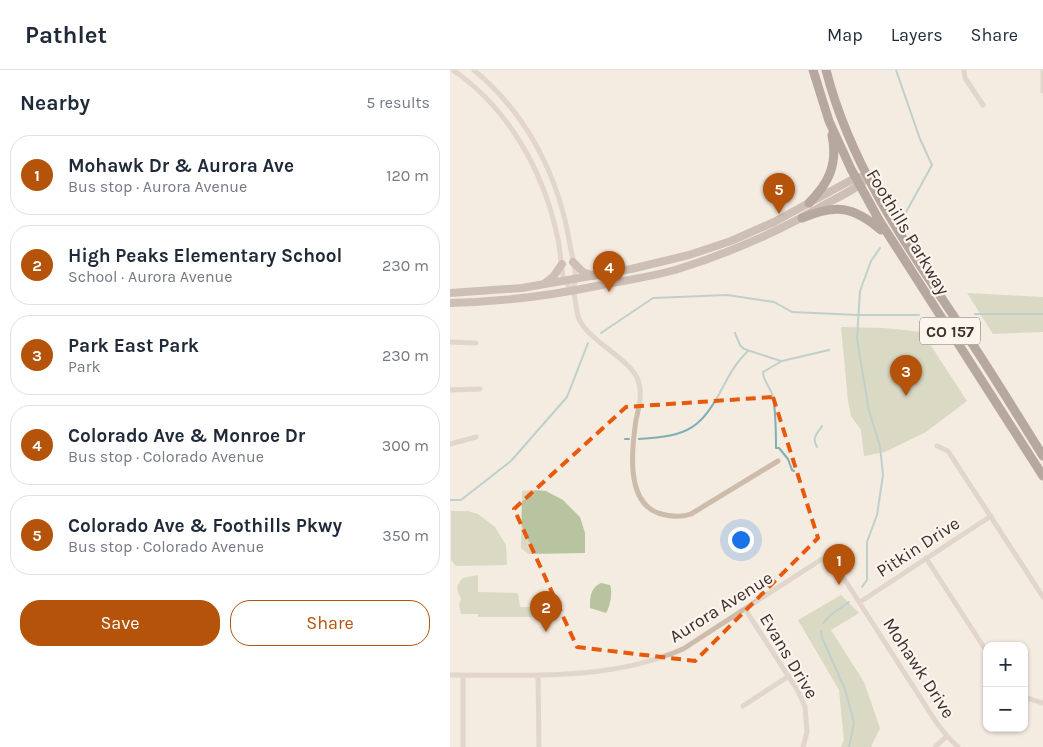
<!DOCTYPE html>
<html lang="en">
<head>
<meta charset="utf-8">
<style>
  :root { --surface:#fff; --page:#f2f2f3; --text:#1f2937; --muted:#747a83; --line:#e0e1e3; --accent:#b45309 }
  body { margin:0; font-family:Karla,sans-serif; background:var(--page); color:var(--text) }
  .controls { position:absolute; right:15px; bottom:15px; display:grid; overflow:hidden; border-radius:10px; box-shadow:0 1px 4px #0004 }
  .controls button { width:45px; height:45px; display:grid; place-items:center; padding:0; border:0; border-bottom:1px solid var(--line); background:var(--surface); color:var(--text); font:25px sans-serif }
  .you { position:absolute; left:290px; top:469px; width:18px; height:18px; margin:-12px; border:4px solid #fff; border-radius:50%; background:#1a73e8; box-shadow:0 0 0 8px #1a73e833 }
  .badge { display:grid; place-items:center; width:32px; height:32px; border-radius:50%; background:var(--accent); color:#fff; font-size:16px; font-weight:700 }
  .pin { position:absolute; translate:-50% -41px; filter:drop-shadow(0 1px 2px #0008) }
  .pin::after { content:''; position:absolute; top:26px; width:18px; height:15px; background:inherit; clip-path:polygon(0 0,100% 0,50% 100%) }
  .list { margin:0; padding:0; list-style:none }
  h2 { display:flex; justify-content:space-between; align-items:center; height:65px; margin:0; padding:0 20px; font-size:21px }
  h2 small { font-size:16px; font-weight:400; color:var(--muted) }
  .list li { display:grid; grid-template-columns:32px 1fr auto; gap:15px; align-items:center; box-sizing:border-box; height:80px; margin:0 10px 10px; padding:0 10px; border:1px solid var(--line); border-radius:20px }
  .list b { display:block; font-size:19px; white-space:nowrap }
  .list p { margin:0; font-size:16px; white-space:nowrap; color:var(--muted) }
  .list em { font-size:16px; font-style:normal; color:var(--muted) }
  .actions { display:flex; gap:10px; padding:15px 20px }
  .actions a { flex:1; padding:11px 0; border:1px solid var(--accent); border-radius:20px; text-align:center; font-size:18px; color:var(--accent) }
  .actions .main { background:var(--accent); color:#fff }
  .map { position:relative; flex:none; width:593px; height:677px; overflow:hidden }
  header { display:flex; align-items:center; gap:30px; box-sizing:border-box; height:70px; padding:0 25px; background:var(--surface); border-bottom:1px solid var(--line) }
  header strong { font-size:24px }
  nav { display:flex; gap:28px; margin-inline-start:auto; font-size:18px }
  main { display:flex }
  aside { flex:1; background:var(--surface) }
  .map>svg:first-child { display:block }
</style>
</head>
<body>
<header>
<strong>Pathlet</strong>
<nav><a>Map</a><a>Layers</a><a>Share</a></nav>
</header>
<main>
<aside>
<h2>Nearby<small>5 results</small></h2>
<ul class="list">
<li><span class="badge">1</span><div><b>Mohawk Dr &amp; Aurora Ave</b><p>Bus stop · Aurora Avenue</p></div><em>120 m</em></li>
<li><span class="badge">2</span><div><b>High Peaks Elementary School</b><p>School · Aurora Avenue</p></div><em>230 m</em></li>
<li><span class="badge">3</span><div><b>Park East Park</b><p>Park</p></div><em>230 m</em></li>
<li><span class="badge">4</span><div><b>Colorado Ave &amp; Monroe Dr</b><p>Bus stop · Colorado Avenue</p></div><em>300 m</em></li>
<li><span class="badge">5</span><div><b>Colorado Ave &amp; Foothills Pkwy</b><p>Bus stop · Colorado Avenue</p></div><em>350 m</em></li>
</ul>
<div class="actions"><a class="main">Save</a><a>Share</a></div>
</aside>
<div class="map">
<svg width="593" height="677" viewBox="0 0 593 677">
  <rect width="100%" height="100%" fill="#f4ebe1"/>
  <path fill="#b8c4a0" d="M517,223L593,227V262L543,264Z
    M391,257L434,258L472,262L517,331L476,362L435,382L414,386L411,360L401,346L398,331Z
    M83,420L96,421L113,430L130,447L135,463V483L78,484L71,478L72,421Z
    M1,441H18L28,444L45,457L56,475L57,495L6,496L1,490Z
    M28,505V522L68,523L70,537H83V547H28V544H11L9,535L11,529C7,520 5,516 13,508Z
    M151,513L160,515C163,522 160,537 156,543L140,538C140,528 140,518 151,513Z
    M391,525L409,543L381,560L414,612L430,658L421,677H391L394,670L389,620L348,550Z"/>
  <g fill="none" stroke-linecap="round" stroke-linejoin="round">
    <path stroke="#7fb0b2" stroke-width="2" d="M446,0L470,69L482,95L455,144
      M525,244H593
      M151,263L203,228L277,225L324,232L342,242L408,245H469
      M285,263L290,275L294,279L331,291
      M175,369H179
      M189,369C239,366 251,359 274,315C281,302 287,291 298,281
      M367,377C361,367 368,363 372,356
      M344,401L342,400L338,389L329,378H326C326,361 326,343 323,327C321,318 313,311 313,302L332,291L379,280
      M0,430H11L61,391L117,327L138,273
      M412,517L417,510V472L427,445L433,405L430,376L419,341L407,269L410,221L421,191L430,178
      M373,553L382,544L399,532
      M371,561L372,568L395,619L404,653L399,677"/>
    <path stroke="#cdbbac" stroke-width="5" d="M3,0C58,38 93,100 107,165C111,179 110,196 114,210C116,214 121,217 123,222C127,231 125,242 130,251C141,272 180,289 188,310C193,324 189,336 186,350C182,377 175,431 208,443C218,446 231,448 241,444L328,391
      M24,0C78,45 109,107 120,175C123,192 128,204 123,221
      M514,0L515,8L533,35
      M593,0V21
      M0,272L26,273
      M0,320L30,319
      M0,374L26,367
      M487,376L498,381L593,527
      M476,488L537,582
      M410,532L541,446
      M295,539L348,621L355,637L357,662L353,677
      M0,605C78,605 160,611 233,579L372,489L380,490L384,493L486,652L497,666L508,677
      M13,605V677
      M88,605L89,677
      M574,627L593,633
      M293,636L339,606
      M485,677L497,666"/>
    <path stroke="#a18a7d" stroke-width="8" d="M123,192L133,202L144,206
      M94,214L103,207L112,194
      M0,223L72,218L181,199L239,185L281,171L324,152L405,108L418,106
      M0,233C49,232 98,226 147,216C173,211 199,207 225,200C277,184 326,163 374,135C386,128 410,118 418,106"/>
    <path stroke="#6c584f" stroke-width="9" d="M363,0L379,51L401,99L429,150L593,406
      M376,0C399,91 453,171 505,248C536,293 564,340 593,386
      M359,133C379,113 388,94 382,65
      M352,148C386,134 403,136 431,160"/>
  </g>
  <path d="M0 0H593V677H0ZM323,327L368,468L245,591L127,577L64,439L176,337Z" fill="#f4ebe1" fill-opacity=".55" fill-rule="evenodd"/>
  <path fill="none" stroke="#e8590c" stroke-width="4" stroke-dasharray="10 6" stroke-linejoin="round" d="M323,327L368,468L245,591L127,577L64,439L176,337Z"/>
  <g text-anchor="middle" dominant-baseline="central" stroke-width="4.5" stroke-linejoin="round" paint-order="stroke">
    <rect fill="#fbf5ee" stroke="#756b66" stroke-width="1" x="470" y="247.5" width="60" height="27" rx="4"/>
    <g font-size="16" font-weight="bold" fill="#3b302b">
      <text x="500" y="261">CO 157</text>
    </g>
    <g font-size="18" fill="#3b302b" stroke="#fbf5ee">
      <text transform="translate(458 162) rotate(59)">Foothills Parkway</text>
      <text transform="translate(468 477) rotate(-33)">Pitkin Drive</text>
      <text transform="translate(271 537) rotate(-32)">Aurora Avenue</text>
      <text transform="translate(339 586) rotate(59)">Evans Drive</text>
      <text transform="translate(469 598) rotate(57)">Mohawk Drive</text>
    </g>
  </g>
</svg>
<div class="controls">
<button>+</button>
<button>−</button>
</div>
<div class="you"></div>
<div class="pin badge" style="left:389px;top:515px">1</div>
<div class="pin badge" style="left:96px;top:562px">2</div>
<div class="pin badge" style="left:456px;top:326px">3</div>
<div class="pin badge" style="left:159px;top:222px">4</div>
<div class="pin badge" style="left:329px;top:144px">5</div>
</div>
</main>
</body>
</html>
